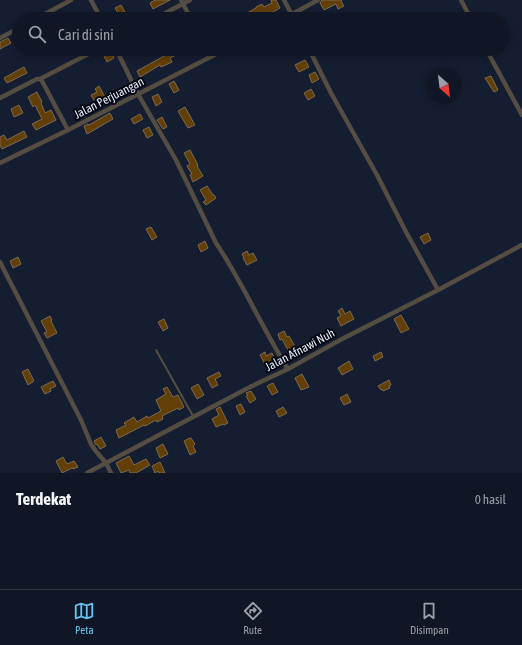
<!DOCTYPE html>
<html lang="id">
<head>
<meta charset="utf-8">
<style>
  :root { --surface:#101625; --page:#1e2332; --text:#f1f3f6; --muted:#9c9fa7; --line:#303542; --accent:#64c5ee }
  body { margin:0; font-family:"Asap Condensed",sans-serif; background:var(--page); color:var(--text) }
  .compass { position:absolute; left:426px; top:68px; width:36px; height:36px; border-radius:50%; background:var(--surface); box-shadow:0 2px 6px #0003; rotate:152deg }
  .list { margin:0; padding:0; list-style:none }
  h2 { display:flex; justify-content:space-between; align-items:center; height:52px; margin:0; padding:0 16px; font-size:17px }
  h2 small { font-size:13px; font-weight:400; color:var(--muted) }
  .icon { flex:none; width:22px; height:22px; fill:none; stroke:currentColor; stroke-width:2; stroke-linecap:round; stroke-linejoin:round }
  .map { position:relative; flex:none; width:522px; height:473px; overflow:hidden }
  .search { position:absolute; background:var(--surface); box-shadow:0 2px 6px #0003; left:12px; right:12px; top:12px; height:44px; display:flex; align-items:center; gap:10px; box-sizing:border-box; padding:0 14px; border-radius:22px; color:var(--muted); font-size:15px }
  .sheet { height:116px; background:var(--surface) }
  nav { display:flex; justify-content:space-around; align-items:center; box-sizing:border-box; height:56px; border-top:1px solid var(--line); background:var(--surface); font-size:11px; color:var(--muted) }
  nav a { display:grid; justify-items:center; gap:2px }
  nav .on { color:var(--accent) }
  .map>svg:first-child { display:block }
</style>
</head>
<body>
<div class="map">
<svg width="522" height="473" viewBox="0 0 522 473">
  <rect width="100%" height="100%" fill="#151d31"/>
  <path fill="#623f04" stroke="#7c6a53" d="M155,0H170L153,9L150,3Z
    M271,0H276L280,8L268,15L270,19H261L260,16L253,19H236L256,8V7L262,4L264,7L272,3Z
    M322,0H342L341,1L344,6L338,9L336,4L324,10L320,3Z
    M121,5L125,12L119,15L115,8Z
    M8,38L11,43L0,49V42Z
    M108,49H110L114,58L107,62L102,52Z
    M174,49H180L182,52L170,58L172,62L161,67L160,65L140,77L137,71L164,56L163,54Z
    M305,60L309,67L299,72L295,65Z
    M24,67L27,73L7,83L4,78Z
    M315,72L319,79L312,83L309,75Z
    M491,76L498,90L494,92L485,78Z
    M174,81L179,90L174,93L169,84Z
    M99,86L105,97L100,99L99,97L94,100L91,95L97,92L95,89Z
    M311,89L315,96L308,100L304,93Z
    M37,92L42,102L41,103L45,113L51,110L56,120L36,130L32,124L42,119L35,105L33,107L28,97Z
    M158,94L162,102L156,106L152,97Z
    M19,105L23,113L14,117L11,109Z
    M185,107L195,125L188,128L178,111Z
    M110,113L113,119L87,134L84,126L88,124L89,125Z
    M140,114L143,119L134,124L131,119Z
    M162,117L167,127L163,129L157,120Z
    M149,127L153,135L147,138L143,130Z
    M24,131L27,137L2,149L0,145V137L4,135L7,140Z
    M190,150L198,165L197,166L203,176L193,182L190,175L192,174L187,166L190,164L184,153Z
    M207,186L213,195H214L216,198L206,205L203,202L206,200L200,190Z
    M151,227L157,237L152,240L146,229Z
    M428,233L431,240L424,244L420,237Z
    M205,241L208,248L201,252L198,245Z
    M247,251L249,255L253,253L257,260L247,265L243,258H244L242,254Z
    M18,257L21,264L13,268L10,261Z
    M342,308L345,314L350,311L354,319L341,326L337,318L341,316L338,311Z
    M401,315L409,329L401,333L394,319Z
    M50,316L52,320L51,321L57,333L47,338L44,333L47,332L41,321Z
    M164,319L168,328L163,331L158,322Z
    M284,331L287,337L289,336L297,350L290,354L282,339L280,340L278,334Z
    M265,352L266,356L272,353L275,360L266,366L260,355Z
    M381,352L383,357L375,361L373,356Z
    M349,361L353,369L342,375L338,368Z
    M28,369L34,381L28,385L22,372Z
    M219,372L221,376L215,379L218,385L212,388L207,378Z
    M302,374L309,387L301,390L295,378Z
    M389,380L391,385L389,386L390,388L383,391L382,389L381,390L378,386Z
    M53,381L56,386L50,389L51,391L45,394L41,387Z
    M273,383L278,392L272,395L267,386Z
    M198,384L204,395L197,399L191,388Z
    M167,387L173,397L178,395L184,407L179,410L178,408L162,416L163,419L157,422L156,420L145,426L144,425L119,438L116,430L126,425L124,423L134,417L137,422L147,416L148,418L161,411L156,400L166,394L163,389Z
    M251,391L256,399L250,403L246,396L248,395L246,393Z
    M347,394L351,402L344,405L340,398Z
    M241,404L245,412L240,415L236,406Z
    M220,407L228,423L224,425L223,424L216,427L212,419L219,415L216,409Z
    M283,407L287,413L279,417L276,411Z
    M101,437L106,446L100,449L97,444L96,445L94,441Z
    M190,438H191L195,444L193,446L196,452L190,455L184,441Z
    M163,444L168,454L160,458L156,448Z
    M129,456L134,465L146,459L150,465L136,473H130L129,470L121,473L116,463Z
    M63,457L67,464L74,461L78,467L73,469L72,468L62,473L56,461Z
    M160,462L165,473H159L158,471L155,473L152,466Z"/>
  <g fill="none" stroke-linecap="round" stroke-linejoin="round">
    <path stroke="#544d43" stroke-width="2" d="M156,350L193,416"/>
    <path stroke="#544d43" stroke-width="4.5" d="M91,0L101,19
      M181,0L191,19
      M284,0L294,19
      M461,0L471,19
      M36,19L71,0
      M154,19L190,0
      M283,19L318,0
      M0,38L19,28
      M116,49L138,94L176,160L216,243C243,283 262,328 288,369
      M207,49L211,57
      M309,49L331,93L377,175L405,230L438,290
      M486,49L522,115
      M40,79L42,81L68,130
      M0,98L37,79H40L98,49
      M0,163L68,130L226,49
      M0,262L81,420L91,444L95,450L106,463L111,473
      M87,473L250,387L288,369L342,339L438,290L522,245"/>
  </g>
  <g text-anchor="middle" dominant-baseline="central" stroke-width="4" stroke-linejoin="round" paint-order="stroke">
    <g font-size="12" fill="#e4eaf8" stroke="#050810">
      <text transform="translate(109 98) rotate(-27)">Jalan Perjuangan</text>
      <text transform="translate(300 350) rotate(-28)">Jalan Afnawi Nuh</text>
    </g>
  </g>
</svg>
<svg class="compass" viewBox="-18 -18 36 36"><path d="M0-13l5 13h-10z" fill="#e53935"/><path d="M0 13l5-13h-10z" fill="#9c9fa7"/></svg>
<div class="search"><svg class="icon" aria-label="search" viewBox="0 0 24 24"><circle cx="10" cy="10" r="6"/><path d="M15 15l6 6"/></svg>Cari di sini</div>
</div>
<section class="sheet">
<h2>Terdekat<small>0 hasil</small></h2>
<ul class="list">
</ul>
</section>
<nav>
<a class="on"><svg class="icon" aria-label="map" viewBox="0 0 24 24"><path d="M3 6l6-2 6 2 6-2v14l-6 2-6-2-6 2zM9 4v14M15 6v14"/></svg>Peta</a>
<a><svg class="icon" aria-label="directions" viewBox="0 0 24 24"><path d="M12 3l9 9-9 9-9-9zM9 14v-3h6M13 9l2 2-2 2"/></svg>Rute</a>
<a><svg class="icon" aria-label="saved" viewBox="0 0 24 24"><path d="M7 4h10v16l-5-4-5 4z"/></svg>Disimpan</a>
</nav>
</body>
</html>
